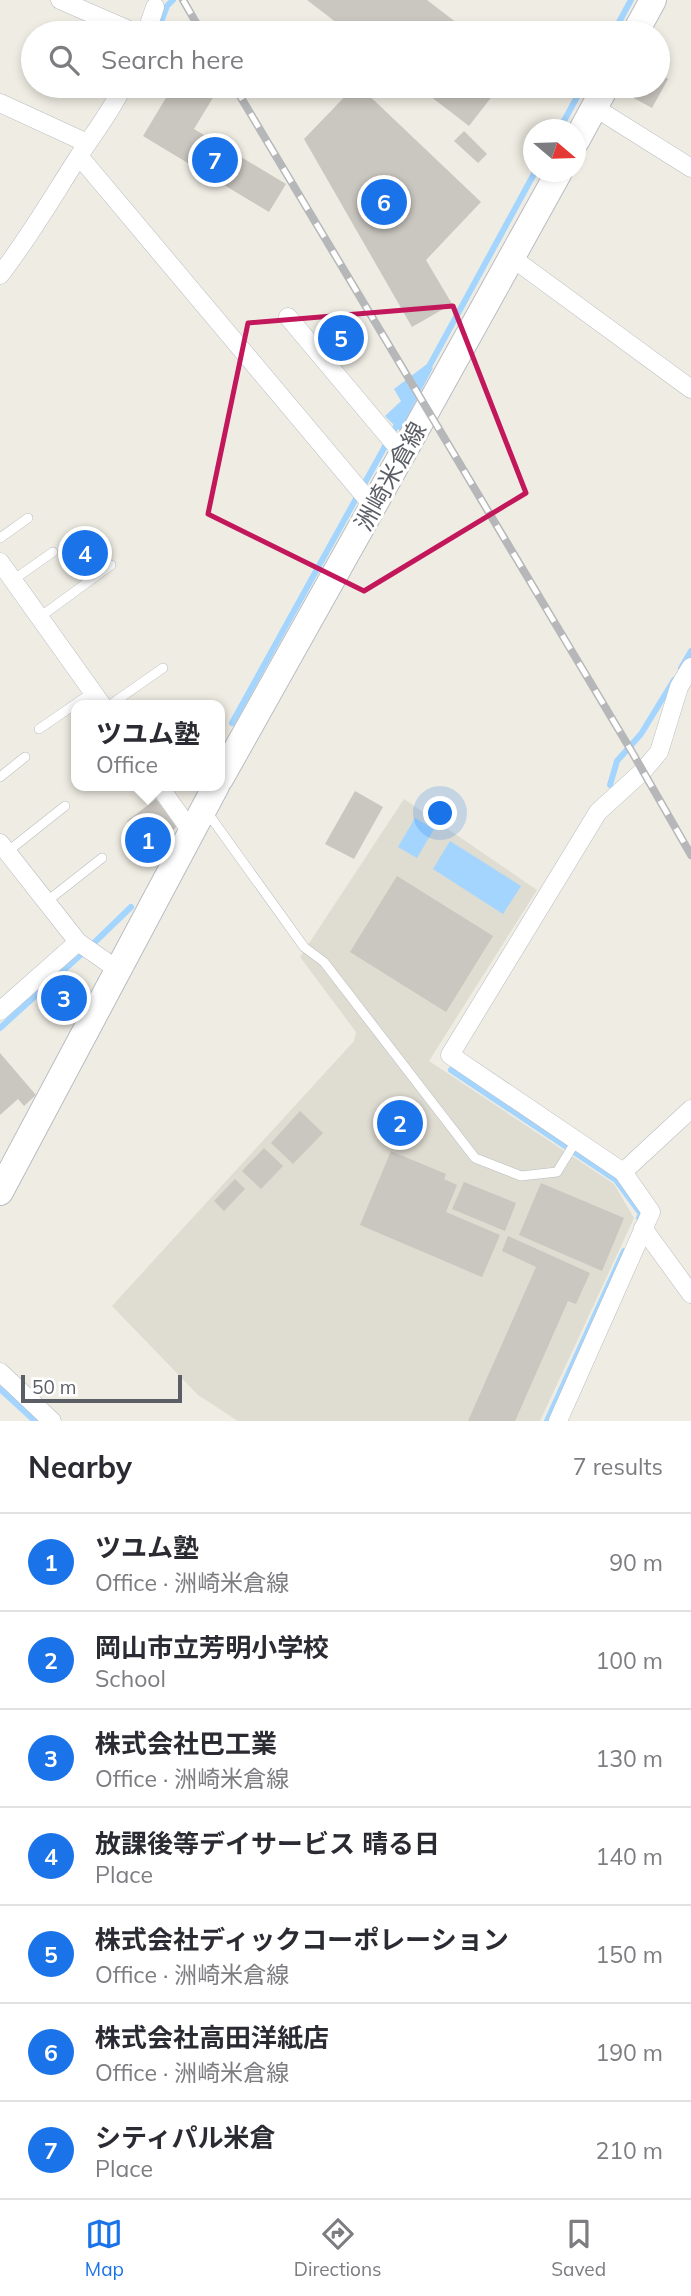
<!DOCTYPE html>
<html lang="en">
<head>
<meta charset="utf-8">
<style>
  :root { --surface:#fff; --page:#f2f2f3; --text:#2b2b33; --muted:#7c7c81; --line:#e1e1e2; --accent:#1a73e8 }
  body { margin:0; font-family:Mulish,"Noto Sans JP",sans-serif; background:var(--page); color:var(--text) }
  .compass { position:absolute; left:523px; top:119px; width:63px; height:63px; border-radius:50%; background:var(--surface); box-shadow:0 4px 10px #0003; rotate:109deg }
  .scale { position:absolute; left:21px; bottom:18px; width:161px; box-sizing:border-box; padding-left:7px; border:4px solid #5b5f65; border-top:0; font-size:19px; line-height:24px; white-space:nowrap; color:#5b5f65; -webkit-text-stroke:5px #fff; paint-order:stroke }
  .you { position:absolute; left:441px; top:814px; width:24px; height:24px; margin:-18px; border:5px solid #fff; border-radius:50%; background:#1a73e8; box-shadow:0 0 0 10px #1a73e833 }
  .badge { display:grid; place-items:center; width:46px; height:46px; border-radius:50%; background:var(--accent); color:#fff; font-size:23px; font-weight:700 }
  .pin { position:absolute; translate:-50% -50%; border:4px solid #fff; box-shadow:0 2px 7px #0006 }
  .popup { position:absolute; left:71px; top:700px; width:154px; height:91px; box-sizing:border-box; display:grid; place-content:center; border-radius:14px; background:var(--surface); filter:drop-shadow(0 2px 5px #0005); font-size:23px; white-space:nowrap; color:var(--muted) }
  .popup b { font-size:26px; color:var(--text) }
  .popup::after { content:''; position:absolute; left:50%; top:100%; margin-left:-14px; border:14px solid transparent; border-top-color:var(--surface) }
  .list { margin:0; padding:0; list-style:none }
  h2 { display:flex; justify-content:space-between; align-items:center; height:91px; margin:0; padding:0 28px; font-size:30px }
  h2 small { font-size:23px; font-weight:400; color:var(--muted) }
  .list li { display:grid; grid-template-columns:46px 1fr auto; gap:21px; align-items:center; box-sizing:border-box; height:98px; padding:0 28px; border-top:2px solid var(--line) }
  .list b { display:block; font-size:26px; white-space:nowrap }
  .list p { margin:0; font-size:23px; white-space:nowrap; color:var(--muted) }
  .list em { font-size:23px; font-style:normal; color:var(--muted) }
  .icon { flex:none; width:38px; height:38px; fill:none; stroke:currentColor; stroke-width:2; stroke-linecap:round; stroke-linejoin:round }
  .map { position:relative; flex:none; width:691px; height:1421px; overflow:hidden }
  .search { position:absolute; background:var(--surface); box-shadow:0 4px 10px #0003; left:21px; right:21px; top:21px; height:77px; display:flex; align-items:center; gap:18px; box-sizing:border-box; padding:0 24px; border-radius:38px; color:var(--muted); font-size:26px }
  .sheet { height:777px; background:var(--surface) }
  nav { display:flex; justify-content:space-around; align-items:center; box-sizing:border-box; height:98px; border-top:2px solid var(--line); background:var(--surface); font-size:19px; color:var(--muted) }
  nav a { display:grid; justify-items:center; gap:4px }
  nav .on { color:var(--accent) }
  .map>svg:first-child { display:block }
</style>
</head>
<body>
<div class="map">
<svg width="691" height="1421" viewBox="0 0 691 1421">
  <rect width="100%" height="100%" fill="#efede3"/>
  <path fill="#dfdcd2" d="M404,799L537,890L429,1061L614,1184L634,1218L540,1421H238L198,1395L112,1306L354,1041L356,1032L300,957Z"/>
  <path fill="#a3d5ff" d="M427,364L433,368L400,431L385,416L401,401L394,389Z
    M415,818L434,829L417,858L398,847Z
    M450,841L521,886L503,914L433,869Z"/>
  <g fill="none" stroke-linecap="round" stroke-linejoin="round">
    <path stroke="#a3d5ff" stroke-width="6" d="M159,27L167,6L173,0
      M613,33L631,0
      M559,130L583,86
      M426,372L535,172
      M681,668L691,651
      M232,723L399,421
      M610,785L617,761L641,734L674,680
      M0,1028L97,940L131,907
      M451,1070L616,1180L641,1214L639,1218
      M0,1389L35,1421
      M547,1421L624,1251"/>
  </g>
  <path fill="#cac6c0" d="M307,0H427L470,33H350Z
    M658,73L668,79L652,108L630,96L636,86H658Z
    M173,86H220L194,129L286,184L269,212L143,136Z
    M355,86H359L481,202L426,260L452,304L412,327L304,139Z
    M417,86H500L469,126Z
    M464,131L487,154L478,163L454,141Z
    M348,319L362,337L334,357L320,339Z
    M88,536L102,555L82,570L68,551Z
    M355,791L383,807L354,859L325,844Z
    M156,799L177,827L148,849L127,821Z
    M397,876L493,936L446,1012L350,952Z
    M71,972L89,993L57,1022L39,1002Z
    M0,1053L36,1095L24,1106L18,1099L0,1115Z
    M300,1111L323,1133L293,1164L271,1143Z
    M264,1148L283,1166L261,1189L242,1171Z
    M391,1151L446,1174L444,1179L457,1185L446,1212L500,1235L482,1277L360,1225Z
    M235,1179L245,1189L224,1211L214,1201Z
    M464,1182L516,1203L505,1231L452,1209Z
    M541,1183L624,1218L602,1271L519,1235Z
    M508,1236L590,1273L576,1304L568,1301L515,1421H468L536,1267L502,1251Z"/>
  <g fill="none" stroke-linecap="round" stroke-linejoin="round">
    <g stroke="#b8bbc0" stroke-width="10">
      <path id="service" d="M0,538L28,518
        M13,580L53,552
        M40,617L111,565
        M110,705L163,668
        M39,729L93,692
        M0,777L25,757
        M207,812L304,947L324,962L475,1158L521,1176L557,1172L576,1141
        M7,852L65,806
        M46,902L102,858"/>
    </g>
    <g stroke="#b8bbc0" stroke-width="19">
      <path id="minor" d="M60,0L136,33
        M146,33L155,7
        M0,103L87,143
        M594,107L691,168
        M79,156L373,506
        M511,257L691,389
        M0,275C29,238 52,198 77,159C93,134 111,112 123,86
        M288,317L403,454
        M0,562L102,705
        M159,786L190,830
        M0,843L78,942L118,970
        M0,1011L78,942
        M623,1172L691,1109
        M643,1228L691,1294
        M0,1372L52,1421
        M558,1421L651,1212L623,1172L450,1055L598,812L643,771L659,752L679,687L691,667"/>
    </g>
    <g stroke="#b8bcc2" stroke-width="28">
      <path id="secondary" d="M635,33L653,0
        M576,141L606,86
        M220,779L427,410L559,172
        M0,1192L216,786"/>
    </g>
    <use href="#service" stroke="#fff" stroke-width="9"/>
    <use href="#minor" stroke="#fff" stroke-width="18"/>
    <use href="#secondary" stroke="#fff" stroke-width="26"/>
    <g stroke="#b6b7b8" stroke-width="8">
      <path id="rail" d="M183,0L202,33
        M234,86L632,752L691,855"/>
    </g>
    <use href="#rail" stroke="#fff" stroke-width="5" stroke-dasharray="16" stroke-linecap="butt"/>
  </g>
  <path fill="none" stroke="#c2185b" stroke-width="5" stroke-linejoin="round" d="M453,306L526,493L364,591L208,514L248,323Z"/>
  <g text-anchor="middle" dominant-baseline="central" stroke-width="6" stroke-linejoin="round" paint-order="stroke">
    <g font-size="24" fill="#5b5f65" stroke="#fff">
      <text transform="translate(390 476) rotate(-61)">洲崎米倉線</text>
    </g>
  </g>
</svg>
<svg class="compass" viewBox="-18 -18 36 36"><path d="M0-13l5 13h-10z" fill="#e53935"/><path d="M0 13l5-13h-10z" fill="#7c7c81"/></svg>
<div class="scale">50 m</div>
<div class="you"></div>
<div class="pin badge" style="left:148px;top:840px">1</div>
<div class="popup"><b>ツユム塾</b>Office</div>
<div class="pin badge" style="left:400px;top:1123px">2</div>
<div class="pin badge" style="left:64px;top:998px">3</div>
<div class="pin badge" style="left:85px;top:553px">4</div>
<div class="pin badge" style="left:341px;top:338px">5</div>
<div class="pin badge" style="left:384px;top:202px">6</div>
<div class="pin badge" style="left:215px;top:160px">7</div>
<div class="search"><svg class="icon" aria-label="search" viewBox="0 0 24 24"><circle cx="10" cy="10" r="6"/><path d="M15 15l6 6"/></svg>Search here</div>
</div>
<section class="sheet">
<h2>Nearby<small>7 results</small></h2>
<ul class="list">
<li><span class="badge">1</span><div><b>ツユム塾</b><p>Office · 洲崎米倉線</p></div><em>90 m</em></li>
<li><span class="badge">2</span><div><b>岡山市立芳明小学校</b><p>School</p></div><em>100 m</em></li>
<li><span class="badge">3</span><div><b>株式会社巴工業</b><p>Office · 洲崎米倉線</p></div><em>130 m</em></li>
<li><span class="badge">4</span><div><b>放課後等デイサービス 晴る日</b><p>Place</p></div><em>140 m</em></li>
<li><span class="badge">5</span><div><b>株式会社ディックコーポレーション</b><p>Office · 洲崎米倉線</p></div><em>150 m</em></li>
<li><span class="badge">6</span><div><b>株式会社高田洋紙店</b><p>Office · 洲崎米倉線</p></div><em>190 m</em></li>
<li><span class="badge">7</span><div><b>シティパル米倉</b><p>Place</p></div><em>210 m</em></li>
</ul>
</section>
<nav>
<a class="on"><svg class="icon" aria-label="map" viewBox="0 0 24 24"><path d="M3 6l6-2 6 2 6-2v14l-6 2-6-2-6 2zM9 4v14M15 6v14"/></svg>Map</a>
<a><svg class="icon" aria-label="directions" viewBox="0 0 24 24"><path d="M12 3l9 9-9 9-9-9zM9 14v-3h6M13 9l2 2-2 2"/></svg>Directions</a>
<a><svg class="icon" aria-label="saved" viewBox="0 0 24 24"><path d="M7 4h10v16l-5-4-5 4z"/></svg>Saved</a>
</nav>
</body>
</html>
